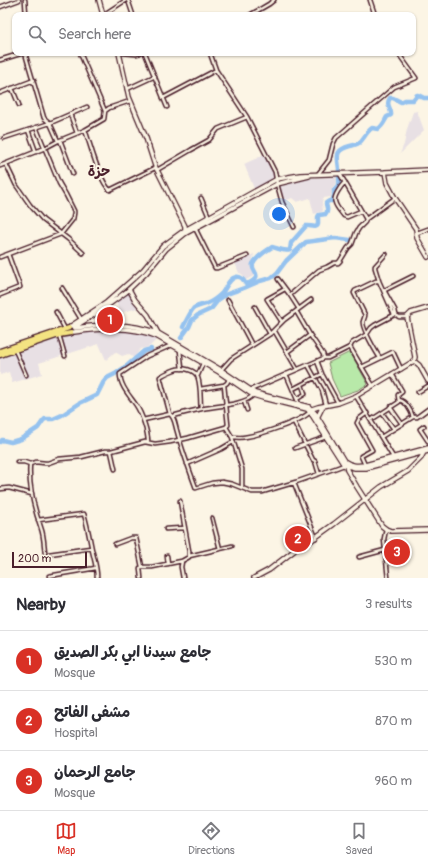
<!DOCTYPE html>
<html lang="en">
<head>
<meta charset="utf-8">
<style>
  :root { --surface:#fff; --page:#f2f2f3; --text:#2b2b33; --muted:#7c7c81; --line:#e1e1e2; --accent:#d93025 }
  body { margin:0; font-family:Pangolin,"Playpen Sans Arabic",sans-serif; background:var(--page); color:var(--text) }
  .scale { position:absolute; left:12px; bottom:10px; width:75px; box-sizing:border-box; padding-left:4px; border:2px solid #4a1f2b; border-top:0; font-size:11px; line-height:14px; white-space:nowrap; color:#4a1f2b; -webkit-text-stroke:3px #fcf5e5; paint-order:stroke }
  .you { position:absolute; left:279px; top:214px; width:14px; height:14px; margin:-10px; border:3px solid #fff; border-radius:50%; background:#1a73e8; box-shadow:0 0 0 6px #1a73e833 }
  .badge { display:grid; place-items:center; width:26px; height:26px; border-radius:50%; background:var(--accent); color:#fff; font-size:13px; font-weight:700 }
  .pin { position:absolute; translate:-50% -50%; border:2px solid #fff; box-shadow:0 1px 4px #0006 }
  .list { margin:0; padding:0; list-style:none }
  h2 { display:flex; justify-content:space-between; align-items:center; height:52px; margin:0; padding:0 16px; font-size:17px }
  h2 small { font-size:13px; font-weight:400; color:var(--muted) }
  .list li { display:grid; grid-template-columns:26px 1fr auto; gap:12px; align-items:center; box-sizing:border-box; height:60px; padding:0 16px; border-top:1px solid var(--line) }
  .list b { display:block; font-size:15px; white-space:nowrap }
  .list p { margin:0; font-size:13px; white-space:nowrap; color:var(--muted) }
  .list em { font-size:13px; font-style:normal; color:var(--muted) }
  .icon { flex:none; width:22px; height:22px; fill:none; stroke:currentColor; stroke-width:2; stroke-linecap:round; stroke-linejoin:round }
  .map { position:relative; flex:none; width:428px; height:578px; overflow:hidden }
  .search { position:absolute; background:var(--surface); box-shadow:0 1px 3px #0004; left:12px; right:12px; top:12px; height:44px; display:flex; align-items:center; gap:10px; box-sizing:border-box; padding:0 14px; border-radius:8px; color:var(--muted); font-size:15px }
  .sheet { height:232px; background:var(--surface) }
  nav { display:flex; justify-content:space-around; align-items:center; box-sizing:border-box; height:56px; border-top:1px solid var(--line); background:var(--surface); font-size:11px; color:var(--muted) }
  nav a { display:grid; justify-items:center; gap:2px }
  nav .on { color:var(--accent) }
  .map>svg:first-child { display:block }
</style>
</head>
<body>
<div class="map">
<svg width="428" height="578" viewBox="0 0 428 578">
  <rect width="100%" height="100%" fill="#fcf5e5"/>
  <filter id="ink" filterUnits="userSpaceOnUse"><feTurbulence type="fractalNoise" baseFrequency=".025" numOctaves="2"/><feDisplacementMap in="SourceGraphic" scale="8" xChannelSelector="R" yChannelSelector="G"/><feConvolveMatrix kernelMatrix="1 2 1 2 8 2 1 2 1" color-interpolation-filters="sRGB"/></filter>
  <g filter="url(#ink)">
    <path fill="#e8e0e4" d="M417,111L424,130L400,154L404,144L407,129L413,112Z
      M264,155L270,164L275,176L272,181L255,191L244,164Z
      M336,177V183L332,188L331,197L323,198L322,202L323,211L314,214L310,198L297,202L292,198L285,201L279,187L301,180L311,178Z
      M254,254L251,268L255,275L246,280L242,274L239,273L235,263Z
      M128,293L134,301L141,307L120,313L116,302Z
      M111,330L126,331L148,335L157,339L150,346L145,348L140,349L134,358L128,354L122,356L115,352L106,360L99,344L39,363L42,374L12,383L9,372L0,375V358L61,337L94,331Z"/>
    <path fill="#b8e9a9" stroke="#81846a" d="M350,352L368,384L358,390L340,396L332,379L328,363Z"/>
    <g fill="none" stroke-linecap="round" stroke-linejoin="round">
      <path stroke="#95c2ef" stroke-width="4.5" d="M339,171C339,158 332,151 350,146C353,145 357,145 359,143C364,139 366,132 372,128L378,129C383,126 384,122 387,117L391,115C392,109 385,105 390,98H393L401,102L405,100H413L417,95H418L424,98H428
        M183,327C185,323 192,309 194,308C198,306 202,305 206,304C211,302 218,297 222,293C226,288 229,278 236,277C241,276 243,279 245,283L247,284C266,275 250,272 253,264C257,256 265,252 272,247C278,248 283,252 290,250L291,243L306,226C310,225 318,230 318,223C318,221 318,219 318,217L319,215L326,214C329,209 326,207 326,203L329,201H332L334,196V190L339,184V177
        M181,338L189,327L192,320L198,315L211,309L218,300L227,294L244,288L260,281L271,278L277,273L286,261L306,242L335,238L350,240
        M0,442L2,440L11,442L21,439L38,428L43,421L45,419H53L62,415L80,403L97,395L103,383L107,378L115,374L128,365L144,351L151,349"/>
      <g stroke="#4a1f2b" stroke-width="5.5">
        <path id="street" d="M25,0L26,15
          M128,0L133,15
          M370,0L375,15
          M0,7L19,0
          M103,15L126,0
          M250,15L269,4L274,0
          M25,53L44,118L50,123L58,141
          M80,53L105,111
          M124,53L136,54L140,53
          M145,53L167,107
          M210,53L216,70L247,117L275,172L277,184L282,202L294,227
          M0,60L23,53
          M12,88L19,105
          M127,89L155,76
          M0,93L34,80
          M163,98L216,70
          M70,114L77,133
          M28,130L36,152
          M85,130C90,143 100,183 110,190L155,168
          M4,138L50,123L87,107
          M60,140L73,174
          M6,164L16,185L30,205L43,220L68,239L83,253
          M0,166L45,148L58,141L85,130L104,119L105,111L109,108L130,101
          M157,170L191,150L209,140L218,129L247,117
          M318,174L329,160L333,144L336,138L394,87L416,78L398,53
          M340,174L366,219
          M345,182C341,186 333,197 335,202C336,207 341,212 344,216L347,217L361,211
          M201,198L209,217
          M195,228L215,268H217L247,256
          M417,233L428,229
          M386,254L375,266V268L379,281L394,315
          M0,257L61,234L73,219L74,213V211L66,195L59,183L36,127
          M278,279L290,295L299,309
          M379,281H376L355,291L354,293L365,315C365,318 363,320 363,322C362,328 376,352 380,358
          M62,288L81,319
          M0,295L20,287L8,254
          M290,295L319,270L327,267L334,263H338L340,261L348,248L352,244L356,233L359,228L365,222L366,219L395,198
          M228,300L252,345
          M255,307L270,334
          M296,311L310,335L323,354L324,358
          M56,312L65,329
          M396,315L395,310L385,292V290L413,276
          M282,322L267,299L285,289
          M274,330L297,369
          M59,335L65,356
          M350,347L373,386
          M15,350L26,375
          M180,350L182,369
          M287,352L310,335
          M317,361L322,374L338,403
          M308,365L322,390L326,405
          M362,367L393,352L401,369
          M221,370L231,359L270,334L284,320L311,300
          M286,374L299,404
          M198,375L203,363
          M224,385L228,425L226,427L232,437L242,469V488
          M200,389L224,385L227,383L229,379
          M293,389L322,374
          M250,390L324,358H328L350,347L352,343L367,334L371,328L375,325L394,315H396L399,317H407
          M418,392L428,386
          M356,396L393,457
          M297,399L305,394L302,385
          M399,400C406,401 411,411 413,417
          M244,401L247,410
          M390,407L402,424
          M201,409C200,399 201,387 198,378C196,369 181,367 174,370C169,372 164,374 160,377L170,414C175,418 175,425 177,431C182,450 189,469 196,488L212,483L222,482L232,484L252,492H262L296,482L336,468L344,465
          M382,413L394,429
          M173,416C183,413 192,411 201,409C214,406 246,405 253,395
          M143,420L170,414
          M371,420L399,402L398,395L402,392V391L392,374
          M294,422L313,460L315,461L319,474
          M424,426L420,429L428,441
          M232,437C236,437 241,438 245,437C259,435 300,422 310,412
          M381,437L413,417H417L428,409
          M148,442C148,432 142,414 136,405C130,396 120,386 120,374L147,356L172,345
          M295,448L326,437
          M111,451L115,469
          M17,462H24L30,464
          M30,464L36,462L45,463H48L59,459L81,457L105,451H111L145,442L155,444L170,442L188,438L226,427
          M30,464C28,486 34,508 41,528C44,536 44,545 45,553
          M187,464L221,449L233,442
          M365,465L361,456L372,450L357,423L359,419L367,413
          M294,483L316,538
          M0,489L9,488L32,494
          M212,518L220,549
          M38,520L84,514C87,524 89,535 91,545C93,556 97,566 97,577
          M166,529L184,528
          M386,529L384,539L388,578
          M115,544L131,538H136L142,567L140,568L141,578
          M49,554L91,548
          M167,556L168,564
          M189,556L232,546
          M359,557L385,550
          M182,561L181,567L183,578
          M142,567H152L182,561L189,557V551L180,501
          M49,576L96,568"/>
      </g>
      <g stroke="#4a1f2b" stroke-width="6">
        <path id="secondary" d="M99,0L103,15
          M119,53L129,97L146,138L155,166L185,226V231
          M385,172L387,183L395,198L416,229L417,238L428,257
          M129,289L135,300L148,315L158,333
          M428,308L411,313L407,317L415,357L414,361L419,365L428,381
          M71,326L106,303L143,270L163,246L185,230L277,179L300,175L385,172L428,170
          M74,327L97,313L126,292L146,273L166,249L186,233L277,184L309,176
          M75,328C106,324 127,322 158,333L221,370L255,393L309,407L315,413L344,461C351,466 357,466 365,465L428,448
          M74,332C102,328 130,326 156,336L219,372L253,395L263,398L307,409L312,415L344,465L355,468H366L428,451
          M310,411L312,409L318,407L338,403L356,396L414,361
          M317,418L323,406
          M346,466L347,470L357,487L382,526L386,529L391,531L428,530
          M254,578L269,570L295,550L309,542L334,524L381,487L408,471L421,458L424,452"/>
      </g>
      <g stroke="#4a1f2b" stroke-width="7">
        <path id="primary" d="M0,351L69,328
          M0,355L59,335L71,333"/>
      </g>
      <use href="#street" stroke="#fcf5e5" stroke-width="2.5"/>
      <use href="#secondary" stroke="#fcf5e5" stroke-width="3.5"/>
      <use href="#primary" stroke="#f4e382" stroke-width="4"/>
    </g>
  </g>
  <g text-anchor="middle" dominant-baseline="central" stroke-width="4" stroke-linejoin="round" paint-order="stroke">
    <g font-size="14" font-weight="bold" fill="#4a1f2b" stroke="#fcf5e5">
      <text x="99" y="171">حزة</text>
    </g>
  </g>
</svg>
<div class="scale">200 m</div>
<div class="you"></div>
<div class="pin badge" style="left:110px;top:320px">1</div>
<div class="pin badge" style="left:298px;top:539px">2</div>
<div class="pin badge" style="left:397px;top:552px">3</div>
<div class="search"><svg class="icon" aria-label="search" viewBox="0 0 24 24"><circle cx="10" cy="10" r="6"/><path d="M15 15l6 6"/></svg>Search here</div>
</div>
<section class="sheet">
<h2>Nearby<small>3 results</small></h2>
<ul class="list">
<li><span class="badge">1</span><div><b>جامع سيدنا ابي بكر الصديق</b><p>Mosque</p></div><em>530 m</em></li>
<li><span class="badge">2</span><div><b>مشفى الفاتح</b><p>Hospital</p></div><em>870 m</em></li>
<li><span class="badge">3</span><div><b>جامع الرحمان</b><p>Mosque</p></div><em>960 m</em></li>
</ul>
</section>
<nav>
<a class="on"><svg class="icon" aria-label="map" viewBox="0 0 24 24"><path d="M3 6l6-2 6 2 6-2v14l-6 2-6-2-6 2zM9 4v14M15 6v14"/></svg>Map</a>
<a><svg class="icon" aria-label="directions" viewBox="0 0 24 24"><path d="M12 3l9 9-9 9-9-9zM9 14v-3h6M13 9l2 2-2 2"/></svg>Directions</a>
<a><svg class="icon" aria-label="saved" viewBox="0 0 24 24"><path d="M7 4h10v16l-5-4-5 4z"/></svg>Saved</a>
</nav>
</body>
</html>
